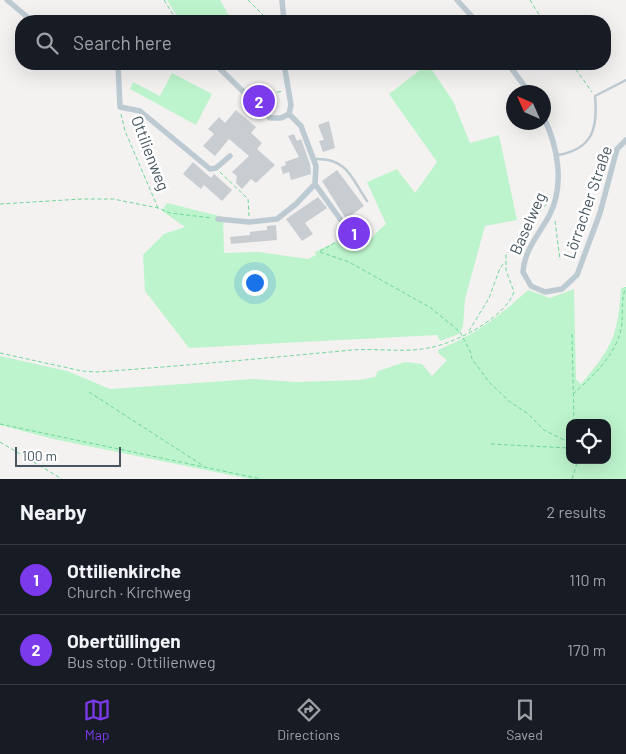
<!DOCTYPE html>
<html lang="en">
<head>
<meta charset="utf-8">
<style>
  :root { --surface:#171b24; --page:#242831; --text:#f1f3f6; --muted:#9ea1a6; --line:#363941; --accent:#7c3aed }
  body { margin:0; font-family:Barlow,sans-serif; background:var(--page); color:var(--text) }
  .controls { position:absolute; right:15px; bottom:15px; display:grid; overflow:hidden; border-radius:10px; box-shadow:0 5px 20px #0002 }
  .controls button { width:45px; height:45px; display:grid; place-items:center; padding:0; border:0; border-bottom:1px solid var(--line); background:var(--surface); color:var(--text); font:25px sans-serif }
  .compass { position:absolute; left:506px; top:85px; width:45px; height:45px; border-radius:50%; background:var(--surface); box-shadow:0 5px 20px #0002; rotate:315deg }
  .scale { position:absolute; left:15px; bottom:12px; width:106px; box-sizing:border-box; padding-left:5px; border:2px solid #475761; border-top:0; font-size:14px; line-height:18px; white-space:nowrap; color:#475761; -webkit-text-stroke:4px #fff; paint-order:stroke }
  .you { position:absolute; left:254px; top:282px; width:18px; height:18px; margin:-12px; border:4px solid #fff; border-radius:50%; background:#1a73e8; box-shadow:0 0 0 8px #1a73e833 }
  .badge { display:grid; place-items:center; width:32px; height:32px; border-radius:50%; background:var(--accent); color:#fff; font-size:16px; font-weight:700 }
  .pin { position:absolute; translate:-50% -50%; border:2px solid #fff; box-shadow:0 1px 5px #0006 }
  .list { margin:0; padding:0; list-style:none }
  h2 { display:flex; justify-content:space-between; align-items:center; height:65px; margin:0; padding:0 20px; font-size:21px }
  h2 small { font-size:16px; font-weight:400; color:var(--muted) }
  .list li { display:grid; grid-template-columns:32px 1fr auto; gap:15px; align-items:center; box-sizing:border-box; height:70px; padding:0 20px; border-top:1px solid var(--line) }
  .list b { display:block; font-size:19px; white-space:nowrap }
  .list p { margin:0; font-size:16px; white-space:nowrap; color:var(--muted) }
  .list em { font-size:16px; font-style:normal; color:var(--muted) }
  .icon { flex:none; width:28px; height:28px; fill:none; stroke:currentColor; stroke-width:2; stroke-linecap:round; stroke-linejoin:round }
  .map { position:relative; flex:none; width:626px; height:479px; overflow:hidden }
  .search { position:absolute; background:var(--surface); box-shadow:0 5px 20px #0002; left:15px; right:15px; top:15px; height:55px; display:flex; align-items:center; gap:12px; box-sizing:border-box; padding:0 18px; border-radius:20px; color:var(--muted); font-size:19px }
  .sheet { height:205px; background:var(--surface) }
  nav { display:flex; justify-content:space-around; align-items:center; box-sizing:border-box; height:70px; border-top:1px solid var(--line); background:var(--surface); font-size:14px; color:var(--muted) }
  nav a { display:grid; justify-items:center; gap:2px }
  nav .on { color:var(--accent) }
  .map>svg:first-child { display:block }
</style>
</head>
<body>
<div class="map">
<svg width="626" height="479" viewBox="0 0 626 479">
  <rect width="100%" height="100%" fill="#f4f1f1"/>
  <path fill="#bdf4cd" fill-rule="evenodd" d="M167,0H220L232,21H180Z
    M428,64L453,101L470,143L499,135L517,220L485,226L465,299L463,327L459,334L440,341L437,335L189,348L145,291L143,255L164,234L185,227L162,211L167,203L223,217L224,253L259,252L308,259L316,255L315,252L336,242C366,256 366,240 386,224L367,182L397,169L415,193L437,162L389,94Z
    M172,73L212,94L196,125L130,89L133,82L160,96Z
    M626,287V479H250L53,439L0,425V356L67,371L110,389L254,379L295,382L360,380L375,377L378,371L405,362L422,364L432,376L447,360L438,353V350C477,334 497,318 528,290L550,298L574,289L576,379L581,384C612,348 618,335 621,288ZM570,423H607V460H570Z"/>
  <path fill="#c8cdd2" d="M236,110L256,127L251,133L262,143L257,149L275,165L256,183L251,179L242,189L236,183L237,176L232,172L249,156L229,139L215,156L203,146L214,134L208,129L219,117L225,123Z
    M329,121L335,148L323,152L319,141L324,140L318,125Z
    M294,134L297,141L301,139L310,164L311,174L291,180L289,172L283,174L281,167L286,165L285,162L299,157L288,136Z
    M193,162L211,178L214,174L232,190L222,201L204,185L201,189L183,174Z
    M337,170L364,206L346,219L322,181Z
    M318,197L327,208L305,223L313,234L302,241L286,219Z
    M353,219L358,222L361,229L357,241L346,237Z
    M276,225L277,240L231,244L230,237L250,235V232L267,230V226Z"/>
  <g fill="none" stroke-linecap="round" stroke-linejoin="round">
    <path stroke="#71d69b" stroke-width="1" stroke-dasharray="4 2.5" stroke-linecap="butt" d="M164,0L177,21
      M248,0L269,21
      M530,0L543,21
      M572,64L592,92
      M258,96L283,91
      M121,114L125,131L158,208
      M220,172L248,199L249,216
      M0,204L82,199H113L158,208L170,213L212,218
      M555,221L560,260
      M340,238L358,245L364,228L356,219L350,220
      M320,251L338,241L343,229
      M320,252L349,262L431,308L460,332L470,351L472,359L489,382L510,402L527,413L544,430L570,443
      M469,331L489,298L500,268L505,262
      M572,334L574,423
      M0,353L82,371L97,372C182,366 267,358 352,350C377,348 403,353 428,348C454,344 505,318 514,292L506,270V255L548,202
      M89,392L202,465
      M573,394C592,377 616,355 621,329C624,315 620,301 626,287
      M0,424L261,479
      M0,442L62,479
      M491,444L570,448
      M572,479L578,460"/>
    <path stroke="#becad2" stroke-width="2.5" d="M558,155C593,149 598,128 595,96L626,80
      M315,159C347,158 351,177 367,201"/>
    <path stroke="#becad2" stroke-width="5.5" d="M7,0L32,21
      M282,0L284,21
      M457,0L476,21
      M118,64L120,107L140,111L210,169L216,168L230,156
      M215,64L270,118H281L289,114
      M284,64L291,105L289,114
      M508,64L529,92
      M544,118C558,147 565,186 549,216C539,234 524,251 523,272L531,286L545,292L562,289L577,275L600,213L617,149L626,140
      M315,184L343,223
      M218,219L249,222L277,219L296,204L315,184L316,166L301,126L289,114"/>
  </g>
  <g text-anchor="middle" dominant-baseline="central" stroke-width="5" stroke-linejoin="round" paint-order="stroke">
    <g font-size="16" fill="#475761" stroke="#fff">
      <text transform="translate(151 153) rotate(69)">Ottilienweg</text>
      <text transform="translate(587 202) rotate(-71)">Lörracher Straße</text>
      <text transform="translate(527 223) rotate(-66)">Baselweg</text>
    </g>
  </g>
</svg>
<div class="controls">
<button><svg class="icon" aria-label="locate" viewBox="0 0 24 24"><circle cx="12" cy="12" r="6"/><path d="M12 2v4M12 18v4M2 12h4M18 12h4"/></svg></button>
</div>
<svg class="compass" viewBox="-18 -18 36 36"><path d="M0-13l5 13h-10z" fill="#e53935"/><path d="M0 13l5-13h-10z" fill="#9ea1a6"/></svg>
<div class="scale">100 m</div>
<div class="you"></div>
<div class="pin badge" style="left:354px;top:233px">1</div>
<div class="pin badge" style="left:259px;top:101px">2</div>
<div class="search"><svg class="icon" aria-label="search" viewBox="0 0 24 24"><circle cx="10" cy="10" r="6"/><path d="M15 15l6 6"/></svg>Search here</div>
</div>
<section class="sheet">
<h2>Nearby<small>2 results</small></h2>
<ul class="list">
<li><span class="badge">1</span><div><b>Ottilienkirche</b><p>Church · Kirchweg</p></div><em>110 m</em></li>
<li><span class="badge">2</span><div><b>Obertüllingen</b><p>Bus stop · Ottilienweg</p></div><em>170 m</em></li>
</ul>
</section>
<nav>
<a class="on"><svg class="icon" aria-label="map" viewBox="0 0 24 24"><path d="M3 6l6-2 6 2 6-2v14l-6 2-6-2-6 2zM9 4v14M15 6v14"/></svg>Map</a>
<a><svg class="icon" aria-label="directions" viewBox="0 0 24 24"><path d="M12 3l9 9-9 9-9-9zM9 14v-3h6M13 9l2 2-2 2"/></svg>Directions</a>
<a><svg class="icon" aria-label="saved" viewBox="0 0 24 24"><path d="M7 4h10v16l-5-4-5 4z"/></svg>Saved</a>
</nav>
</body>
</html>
